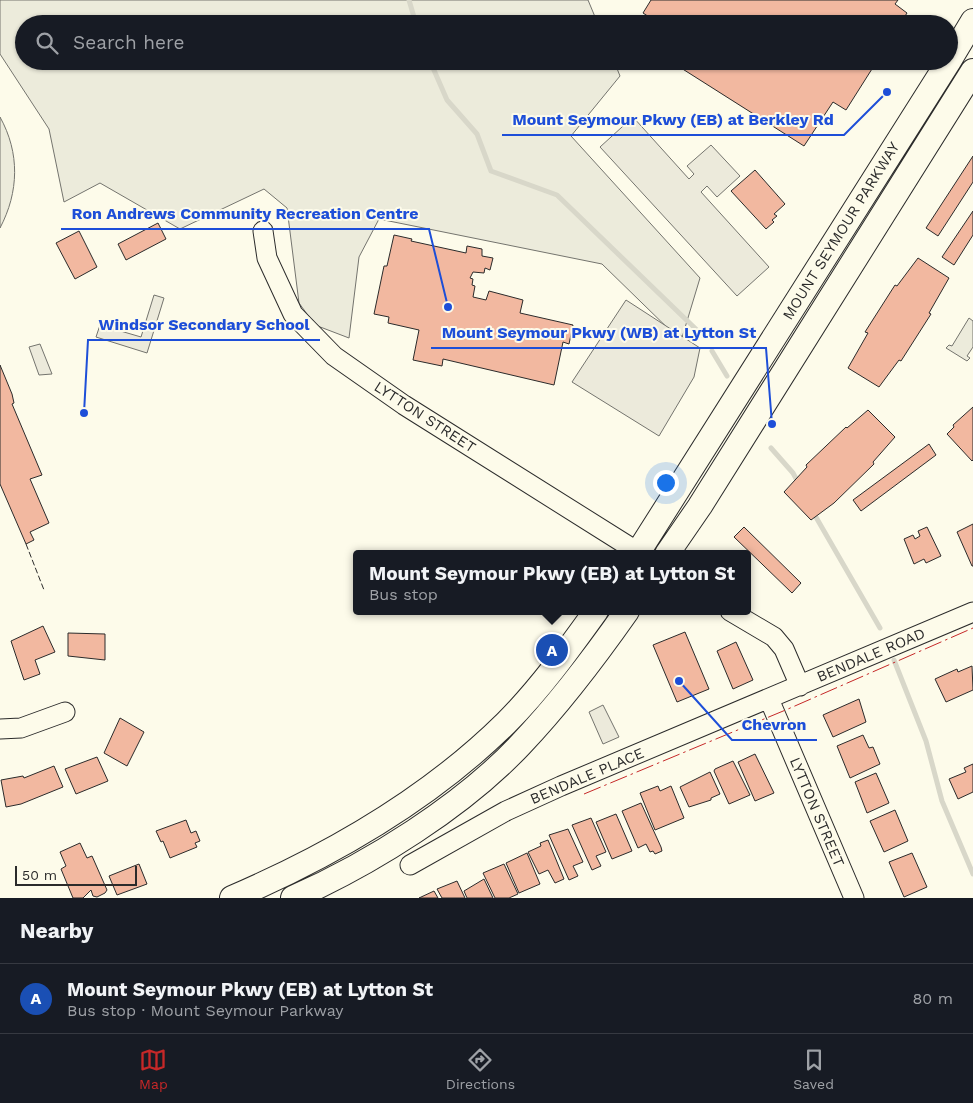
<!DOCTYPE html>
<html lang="en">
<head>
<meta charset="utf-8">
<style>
  :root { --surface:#171b24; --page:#20242c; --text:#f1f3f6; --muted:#9ea1a6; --line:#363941; --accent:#c62828 }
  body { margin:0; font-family:"Work Sans",sans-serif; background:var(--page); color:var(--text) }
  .scale { position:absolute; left:15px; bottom:12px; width:122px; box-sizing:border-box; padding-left:5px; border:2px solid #2b2b2b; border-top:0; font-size:14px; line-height:18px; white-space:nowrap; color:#2b2b2b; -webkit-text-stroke:4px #fdfbea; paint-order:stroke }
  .you { position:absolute; left:665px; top:482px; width:18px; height:18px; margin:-12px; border:4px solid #fff; border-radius:50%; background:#1a73e8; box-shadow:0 0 0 8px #1a73e833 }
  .badge { display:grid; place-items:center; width:32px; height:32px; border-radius:50%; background:var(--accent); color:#fff; font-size:16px; font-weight:700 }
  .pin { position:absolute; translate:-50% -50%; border:2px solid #fff; box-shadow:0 1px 5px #0006 }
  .popup { position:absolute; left:353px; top:550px; width:398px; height:65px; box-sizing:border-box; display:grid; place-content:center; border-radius:5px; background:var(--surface); filter:drop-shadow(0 1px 4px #0005); font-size:16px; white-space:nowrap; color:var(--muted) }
  .popup b { font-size:19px; color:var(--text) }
  .popup::after { content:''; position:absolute; left:50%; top:100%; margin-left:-10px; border:10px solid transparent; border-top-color:var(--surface) }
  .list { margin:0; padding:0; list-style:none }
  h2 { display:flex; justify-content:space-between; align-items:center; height:65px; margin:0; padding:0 20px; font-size:21px }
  h2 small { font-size:16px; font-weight:400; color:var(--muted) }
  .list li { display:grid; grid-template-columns:32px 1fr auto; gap:15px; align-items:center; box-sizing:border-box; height:70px; padding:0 20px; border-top:1px solid var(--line) }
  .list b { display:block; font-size:19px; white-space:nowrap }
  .list p { margin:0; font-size:16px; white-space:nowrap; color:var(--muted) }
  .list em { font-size:16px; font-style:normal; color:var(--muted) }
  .icon { flex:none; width:28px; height:28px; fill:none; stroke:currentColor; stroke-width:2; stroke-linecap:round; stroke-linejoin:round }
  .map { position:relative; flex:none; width:973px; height:898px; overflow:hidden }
  .search { position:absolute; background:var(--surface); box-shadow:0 1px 4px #0004; left:15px; right:15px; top:15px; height:55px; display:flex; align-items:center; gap:12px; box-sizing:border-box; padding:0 18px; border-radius:28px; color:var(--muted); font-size:19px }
  .sheet { height:135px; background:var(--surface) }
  nav { display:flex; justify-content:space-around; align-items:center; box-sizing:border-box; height:70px; border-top:1px solid var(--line); background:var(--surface); font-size:14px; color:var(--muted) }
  nav a { display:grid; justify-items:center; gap:2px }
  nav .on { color:var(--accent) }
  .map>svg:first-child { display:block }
</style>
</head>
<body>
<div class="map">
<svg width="973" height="898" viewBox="0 0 973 898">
  <rect width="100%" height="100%" fill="#fdfbea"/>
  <path fill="#ecebdb" stroke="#74746e" d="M0,0H588L598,24H24V61H614L620,76L571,136L700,278L681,341L602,264L379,219L359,257L349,338L315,325L299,303L287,208L264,189L180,229L100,183L64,202L49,129L0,54Z
    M0,117C20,153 19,192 0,228Z
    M969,318L973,321V347L967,356L970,358L967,361L946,348L949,345L952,346Z"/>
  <path fill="#eceadb" stroke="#74746e" d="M633,117L689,179L694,174L687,166L711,145L740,176L717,197L707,186L701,192L769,267L737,296L600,147Z
    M154,295L164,298L147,353L96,337L100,325L141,337Z
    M626,300L700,348L694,377L659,436L572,382Z
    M40,344L52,374L39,375L29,347Z
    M603,705L619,737L603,744L589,712Z"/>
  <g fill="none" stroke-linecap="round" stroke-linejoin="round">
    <path stroke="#d8d7c9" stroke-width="5" d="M409,0L416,24
      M430,61L447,100L477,134L491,171L557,195L702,335
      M712,351L727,376
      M771,448L793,473L799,484
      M813,512L880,628
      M894,660L926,741L942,801L973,874"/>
  </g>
  <path fill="#f2b8a0" stroke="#2b2b2b" d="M651,0H898L895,4L907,13L900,24H660L643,13Z
    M670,61H877L846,110L833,102L804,146Z
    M973,156V182L938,236L926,228Z
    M755,170L785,204L774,214L777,216L772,220L774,222L766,229L731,191Z
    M973,211V235L954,265L942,257Z
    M158,223L166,239L126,260L118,244Z
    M79,231L97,267L75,279L56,243Z
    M394,235L412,239L411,241L466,253L467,246L482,249V256L493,258L490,270L485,268L484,273L473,272L470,278L473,279L472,285L475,286L473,297L486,300L489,291L523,300L520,313L573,325L569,344L563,342L554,385L443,359L442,366L413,360L419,330L388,323L389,317L374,314L384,266H387Z
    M918,258L949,278L929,313L931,314L901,361L899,360L879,387L848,368L868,333L865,332L895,285L897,286Z
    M0,365L12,394L14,403L12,404L42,475L30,479L49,523L30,532L34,540L26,544L0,484Z
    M973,407V460L972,461L947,434L954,427L953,425Z
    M868,410L895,437L873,462L874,464L834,503L811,520L784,492L807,467L806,465L846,427L847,428Z
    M929,444L936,455L861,511L853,500Z
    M973,524V566H972L957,532Z
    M744,527L801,583L792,593L734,537Z
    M927,527L941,556L926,563L924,559L914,564L904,539L913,535L915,539L920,536L918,531Z
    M43,626L55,652L35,660L40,674L24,680L11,641Z
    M685,632L709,689L677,702L653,645Z
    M68,633L105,634V660L68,656Z
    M736,642L753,680L733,689L717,651Z
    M972,666L973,690L946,702L935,679L957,669L958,672Z
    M859,699L866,722L833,737L823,715Z
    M120,718L144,732L127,766L104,753Z
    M863,735L869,748L873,747L880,764L850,778L837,746Z
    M755,754L774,793L755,801L738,762Z
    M97,757L108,781L76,794L65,769Z
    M733,761L750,795L729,804L714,771L715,769Z
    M973,764V792L958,799L949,779L966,772L964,768Z
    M54,766L63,787L21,804L6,807L1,780L23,776L24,778Z
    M710,772L720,794L711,798V800L689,807L680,787Z
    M876,773L889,803L867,813L855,782Z
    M658,786L660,791L671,786L684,818L655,830L640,793Z
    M641,803L661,847L662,851L655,854L653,851L650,852L646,844L638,848L622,811Z
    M895,810L908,841L884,852L870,821Z
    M616,814L632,851L612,859L596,822Z
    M591,818L606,852L596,856L601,866L592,870L572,825Z
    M186,820L191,833L196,831L200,841L195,843L197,847L170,858L163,841L161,842L156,831Z
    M568,829L583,862L573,866L578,876L569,880L549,835Z
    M548,840L564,879L555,883L548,870L539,874L528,852L541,846L540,843Z
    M80,843L87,858L92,856L107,890L105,893L97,897L93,896L91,890L83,898H73L61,869L66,866L60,852Z
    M527,853L540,884L519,893L506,863Z
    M912,853L927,887L904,897L889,862Z
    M139,864L147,884L117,895L109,876Z
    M504,864L518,894L509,898H495L483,873Z
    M484,879L493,898H467L464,891Z
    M457,881L465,898H442L437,889Z
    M434,891L438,898H419Z"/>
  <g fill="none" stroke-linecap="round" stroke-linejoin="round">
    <g stroke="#2b2b2b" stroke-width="21">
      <path id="minor" d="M263,231L267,258L293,314L334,356L404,405L641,554
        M730,611L774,637L784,649L800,686
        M769,699L854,898
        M0,729L21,728L65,712
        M410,865L506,811L561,786L973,612"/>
    </g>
    <g stroke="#2b2b2b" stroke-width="26">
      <path id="major" d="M949,61L973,21
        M637,554L949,61
        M667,554L700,506L973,71
        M232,898C332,855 428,800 506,723C540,689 568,650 596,611
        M293,898C370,864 463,806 521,744C560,703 594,658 627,611"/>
    </g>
    <use href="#minor" stroke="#fdfbea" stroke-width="19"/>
    <use href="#major" stroke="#fdfbea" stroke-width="24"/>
    <path stroke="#2b2b2b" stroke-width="1" stroke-dasharray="6 2.5" stroke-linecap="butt" d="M26,544L44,590"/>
    <path stroke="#c62828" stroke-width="1" stroke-dasharray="18 4 2.5 4" stroke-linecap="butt" d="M584,794L788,709L973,628"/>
  </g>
  <g text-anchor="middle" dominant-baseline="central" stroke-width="4" stroke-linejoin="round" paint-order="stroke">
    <g font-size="15" fill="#2b2b2b" stroke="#fdfbea">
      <text transform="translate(841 231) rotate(-58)">MOUNT SEYMOUR PARKWAY</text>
      <text transform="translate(425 417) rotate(33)">LYTTON STREET</text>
      <text transform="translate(871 655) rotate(-23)">BENDALE ROAD</text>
      <text transform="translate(587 776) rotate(-23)">BENDALE PLACE</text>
      <text transform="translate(817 812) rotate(67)">LYTTON STREET</text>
    </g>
  </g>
  <path fill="none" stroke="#1d4ed8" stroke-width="2" d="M887 92L844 135H502M448 307L429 229H61M84 413L88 340H320M772 424L766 348H431M679 681L732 740H817"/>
  <g fill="#1d4ed8" stroke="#fdfbea" stroke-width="2">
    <circle cx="887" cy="92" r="5"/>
    <circle cx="448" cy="307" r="5"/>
    <circle cx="84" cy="413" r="5"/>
    <circle cx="772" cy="424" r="5"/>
    <circle cx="679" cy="681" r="5"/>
  </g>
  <g font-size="16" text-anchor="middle" font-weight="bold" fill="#1d4ed8" stroke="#fdfbea" stroke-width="4" stroke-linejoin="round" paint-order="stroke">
    <text x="673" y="125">Mount Seymour Pkwy (EB) at Berkley Rd</text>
    <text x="245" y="219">Ron Andrews Community Recreation Centre</text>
    <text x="204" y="330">Windsor Secondary School</text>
    <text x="599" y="338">Mount Seymour Pkwy (WB) at Lytton St</text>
    <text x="774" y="730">Chevron</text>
  </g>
</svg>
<div class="scale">50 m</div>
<div class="you"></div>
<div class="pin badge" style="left:552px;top:650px;background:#1a4fb4">A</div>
<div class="popup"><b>Mount Seymour Pkwy (EB) at Lytton St</b>Bus stop</div>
<div class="search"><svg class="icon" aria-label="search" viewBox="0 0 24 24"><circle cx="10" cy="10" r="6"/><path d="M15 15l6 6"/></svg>Search here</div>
</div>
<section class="sheet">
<h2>Nearby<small></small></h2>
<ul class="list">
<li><span class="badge" style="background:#1a4fb4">A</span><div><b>Mount Seymour Pkwy (EB) at Lytton St</b><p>Bus stop · Mount Seymour Parkway</p></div><em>80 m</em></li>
</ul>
</section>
<nav>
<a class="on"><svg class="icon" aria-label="map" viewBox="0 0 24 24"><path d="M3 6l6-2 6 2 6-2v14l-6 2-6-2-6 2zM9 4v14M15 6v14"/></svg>Map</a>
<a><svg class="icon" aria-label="directions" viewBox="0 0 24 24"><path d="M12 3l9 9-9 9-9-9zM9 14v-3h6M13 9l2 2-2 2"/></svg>Directions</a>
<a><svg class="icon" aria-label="saved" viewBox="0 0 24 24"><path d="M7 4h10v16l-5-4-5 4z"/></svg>Saved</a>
</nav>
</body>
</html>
